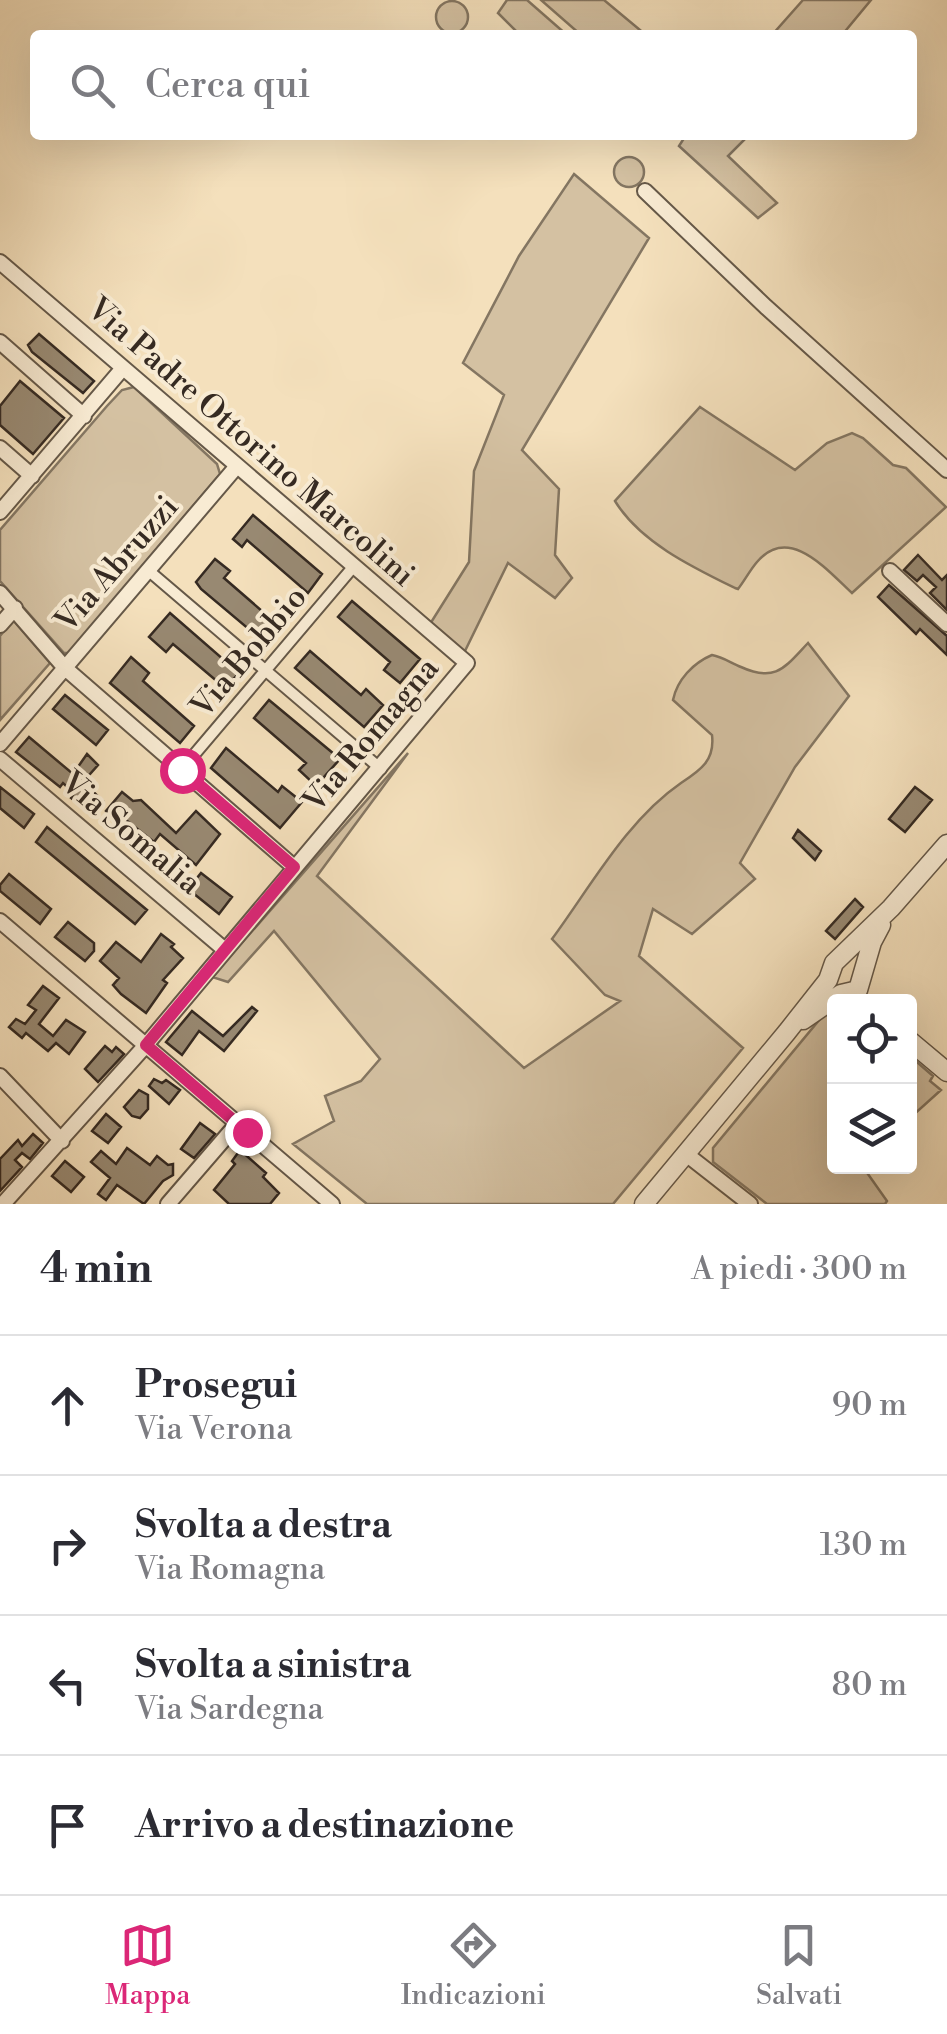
<!DOCTYPE html>
<html lang="it">
<head>
<meta charset="utf-8">
<style>
  :root { --surface:#fff; --page:#f7f7f7; --text:#2b2b33; --muted:#7c7c81; --line:#e1e1e2; --accent:#db2777 }
  body { margin:0; font-family:"Libre Bodoni",serif; background:var(--page); color:var(--text) }
  .controls { position:absolute; right:30px; bottom:30px; display:grid; overflow:hidden; border-radius:10px; box-shadow:0 10px 40px #0002 }
  .controls button { width:90px; height:90px; display:grid; place-items:center; padding:0; border:0; border-bottom:2px solid var(--line); background:var(--surface); color:var(--text); font:50px sans-serif }
  .stop { position:absolute; width:30px; height:30px; margin:-22px; border:8px solid #db2777; border-radius:50%; background:#fff }
  .stop.end { background:#db2777; border-color:#fff; box-shadow:0 2px 10px #0008 }
  .list { margin:0; padding:0; list-style:none }
  h2 { display:flex; justify-content:space-between; align-items:center; height:130px; margin:0; padding:0 40px; font-size:42px }
  h2 small { font-size:32px; font-weight:400; color:var(--muted) }
  .list li { display:grid; grid-template-columns:65px 1fr auto; gap:30px; align-items:center; box-sizing:border-box; height:140px; padding:0 40px; border-top:2px solid var(--line) }
  .list b { display:block; font-size:38px; white-space:nowrap }
  .list p { margin:0; font-size:32px; white-space:nowrap; color:var(--muted) }
  .list em { font-size:32px; font-style:normal; color:var(--muted) }
  .icon { flex:none; width:55px; height:55px; fill:none; stroke:currentColor; stroke-width:2; stroke-linecap:round; stroke-linejoin:round }
  .map { position:relative; flex:none; width:947px; height:1204px; overflow:hidden }
  .search { position:absolute; background:var(--surface); box-shadow:0 10px 40px #0002; left:30px; right:30px; top:30px; height:110px; display:flex; align-items:center; gap:25px; box-sizing:border-box; padding:0 35px; border-radius:10px; color:var(--muted); font-size:38px }
  .sheet { height:690px; background:var(--surface) }
  nav { display:flex; justify-content:space-around; align-items:center; box-sizing:border-box; height:140px; border-top:2px solid var(--line); background:var(--surface); font-size:28px; color:var(--muted) }
  nav a { display:grid; justify-items:center; gap:5px }
  nav .on { color:var(--accent) }
  .map>svg:first-child { display:block }
</style>
</head>
<body>
<div class="map">
<svg width="947" height="1204" viewBox="0 0 947 1204">
  <rect width="100%" height="100%" fill="#f4e0bc"/>
  <filter id="stains"><feTurbulence type="fractalNoise" baseFrequency=".002" numOctaves="4"/><feColorMatrix values="0 0 0 0 .2 0 0 0 0 .09 0 0 0 0 .02 0 0 0 .5 -.17"/></filter>
  <radialGradient id="worn" r=".72"><stop offset=".6" stop-color="#630" stop-opacity="0"/><stop offset="1" stop-color="#630" stop-opacity=".3"/></radialGradient>
  <path fill="#d4c1a2" stroke="#847662" stroke-width="2.5" d="M507,0H527L567,35H520L498,13Z
    M541,0H604L646,35H581Z
    M803,0H871L842,35H772Z
    M436 17a16 16 0 1 1 32 0a16 16 0 1 1-32 0Z
    M686,135H749L728,156L777,203L758,218L679,146Z
    M614 172a15 15 0 1 1 30 0a15 15 0 1 1-30 0Z
    M574,174L649,238L522,450L559,489L555,555L572,578L555,598L508,563L464,653L430,624L469,562L474,471L504,395L463,363L519,256Z
    M134,387L217,464L220,474L69,653H64L0,581V530L107,406L122,390Z
    M700,407L795,470L827,443L852,433L863,438L893,465L906,468L946,507L852,593C827,570 789,524 757,562C750,570 745,580 738,589L735,588C692,567 640,542 615,501Z
    M13,620L50,663L0,720V636Z
    M808,643L849,696L795,767L740,863L755,879L692,934L653,909L639,956L743,1048L613,1204H367L293,1144L334,1121L325,1096L361,1081L380,1059L274,931L228,982L212,977L408,753L317,876L524,1068L620,1001L605,995L552,939C591,886 627,820 681,783C701,770 715,760 712,735L673,700C677,680 693,663 712,655C723,657 731,663 741,667C776,683 785,667 808,643Z
    M825,1013H834V1166L863,1167L887,1201L885,1204H767L713,1162V1148Z
    M910,1056L933,1076L930,1081L941,1090L910,1118Z"/>
  <path fill="#988972" stroke="#352a22" stroke-width="2.5" d="M39,334L94,381L83,393L32,352L28,345Z
    M20,381L64,418L33,454L0,425V406Z
    M253,515L322,574L308,593L247,540L242,547L233,539Z
    M918,555L942,580L947,575V610L930,593L936,587L923,575L917,581L904,570Z
    M215,559L230,571L224,578L277,624L270,636L265,639L259,634L257,636L201,589L196,582Z
    M889,585L947,636V655L920,629L916,634L878,597Z
    M352,601L420,659L400,683L384,670L390,662L338,617Z
    M170,613L239,673L225,688L173,644L166,652L149,637Z
    M310,651L361,695L366,689L383,705L364,727L295,668Z
    M131,657L149,673L143,681L194,726L180,743L110,683Z
    M65,695L108,730L96,745L53,709Z
    M269,700L340,759L323,778L320,776L314,784L299,770L306,763L254,718Z
    M29,737L73,774L87,754L98,765L83,782L103,801L92,814L71,798L74,793L63,783L60,787L16,752Z
    M226,748L278,792L282,786L302,802L280,828L211,768Z
    M0,787L34,814L24,828L0,808Z
    M915,787L932,800L905,832L889,819Z
    M122,792L133,801L141,800L176,833L196,811L220,834L196,865L160,834L154,842L121,816L117,822L106,811Z
    M47,827L147,910L135,924L36,842Z
    M798,830L821,851L815,860L793,838Z
    M201,873L232,897L219,914L188,889Z
    M9,874L51,909L40,924L0,891V885Z
    M855,899L863,907L835,939L826,931Z
    M68,922L94,943V951L85,961L55,937Z
    M161,934L174,944L171,947L183,958L163,980L167,983L146,1013L121,994L113,985L119,978L100,961L116,942L141,962Z
    M43,986L59,998L39,1024L53,1036L66,1020L85,1032L69,1054L56,1043L48,1051L26,1033L22,1038L9,1027L16,1019L25,1024L36,1010L28,1005Z
    M252,1007L257,1011L224,1051L199,1031L182,1055L166,1042L192,1011L223,1036Z
    M105,1046L112,1052L116,1047L124,1054L98,1082L85,1069Z
    M154,1079L162,1083L166,1080L180,1090L169,1104L149,1086Z
    M139,1090L148,1095V1109L140,1118L132,1116L124,1107Z
    M106,1114L121,1127L108,1143L92,1131Z
    M200,1123L215,1134L194,1158L181,1149Z
    M33,1134L43,1143L30,1159L22,1153L15,1160L22,1167L0,1191V1159L18,1140L22,1146Z
    M127,1148L150,1165L157,1156L168,1165L173,1164V1175L163,1181L144,1204L117,1185L106,1200L98,1194L110,1178L91,1162L101,1151L116,1164Z
    M240,1150L266,1173L263,1177L279,1193L270,1204H229L214,1190L235,1164L232,1161Z
    M65,1161L84,1177L71,1192L52,1176Z"/>
  <g fill="none" stroke-linecap="round" stroke-linejoin="round">
    <g stroke="#655848" stroke-width="14">
      <path id="pedestrian" d="M149,571L381,769
        M182,769L354,566"/>
    </g>
    <g stroke="#655848" stroke-width="18">
      <path id="minor" d="M645,191L766,307L947,470
        M0,262L467,663L146,1045L3,1204
        M0,342L84,416
        M0,448L32,476
        M0,512L123,368
        M890,571L947,624
        M0,593L65,668L294,867
        M0,625L15,608
        M0,744L237,466
        M0,759L225,950
        M0,921L332,1204
        M0,1076L62,1141
        M686,1154L750,1204
        M168,1204L237,1124"/>
    </g>
    <g stroke="#655848" stroke-width="21">
      <path id="tertiary" d="M803,1020L841,994L858,990L872,942L881,925
        M910,1041L947,1072
        M644,1204L787,1032L828,980L834,963L891,908L947,844"/>
    </g>
    <use href="#pedestrian" stroke="#f8ebd3" stroke-width="10"/>
    <use href="#minor" stroke="#f8ebd3" stroke-width="14"/>
    <use href="#tertiary" stroke="#f8ebd3" stroke-width="18"/>
  </g>
  <g fill="none" stroke-linecap="round" stroke-linejoin="round">
    <path stroke="#db2777" stroke-width="12" d="M182,770L294,867L146,1045L247,1132"/>
  </g>
  <g text-anchor="middle" dominant-baseline="central" stroke-width="8" stroke-linejoin="round" paint-order="stroke">
    <g font-size="32" fill="#352a22" stroke="#f8ebd3">
      <text transform="translate(251 442) rotate(41)">Via Padre Ottorino Marcolini</text>
      <text transform="translate(117 564) rotate(-49)">Via Abruzzi</text>
      <text transform="translate(249 652) rotate(-50)">Via Bobbio</text>
      <text transform="translate(371 735) rotate(-50)">Via Romagna</text>
      <text transform="translate(131 833) rotate(40)">Via Somalia</text>
    </g>
  </g>
  <rect width="100%" height="100%" filter="url(#stains)"/>
  <rect width="100%" height="100%" fill="url(#worn)"/>
</svg>
<div class="controls">
<button><svg class="icon" aria-label="locate" viewBox="0 0 24 24"><circle cx="12" cy="12" r="6"/><path d="M12 2v4M12 18v4M2 12h4M18 12h4"/></svg></button>
<button><svg class="icon" aria-label="layers" viewBox="0 0 24 24"><path d="M12 4l9 5-9 5-9-5zM3 14l9 5 9-5"/></svg></button>
</div>
<div class="stop" style="left:182px;top:770px"></div>
<div class="stop end" style="left:247px;top:1132px"></div>
<div class="search"><svg class="icon" aria-label="search" viewBox="0 0 24 24"><circle cx="10" cy="10" r="6"/><path d="M15 15l6 6"/></svg>Cerca qui</div>
</div>
<section class="sheet">
<h2>4 min<small>A piedi · 300 m</small></h2>
<ul class="list">
<li><svg class="icon" aria-label="ahead" viewBox="0 0 24 24"><path d="M12 20V5M6 11l6-6 6 6"/></svg><div><b>Prosegui</b><p>Via Verona</p></div><em>90 m</em></li>
<li><svg class="icon" aria-label="right" viewBox="0 0 24 24"><path d="M7 20v-9h11M14 6l5 5-5 5"/></svg><div><b>Svolta a destra</b><p>Via Romagna</p></div><em>130 m</em></li>
<li><svg class="icon" aria-label="left" viewBox="0 0 24 24"><path d="M17 20v-9H6M10 6l-5 5 5 5"/></svg><div><b>Svolta a sinistra</b><p>Via Sardegna</p></div><em>80 m</em></li>
<li><svg class="icon" aria-label="arrive" viewBox="0 0 24 24"><path d="M6 21V4h12l-3 4 3 4H6"/></svg><div><b>Arrivo a destinazione</b></div></li>
</ul>
</section>
<nav>
<a class="on"><svg class="icon" aria-label="map" viewBox="0 0 24 24"><path d="M3 6l6-2 6 2 6-2v14l-6 2-6-2-6 2zM9 4v14M15 6v14"/></svg>Mappa</a>
<a><svg class="icon" aria-label="directions" viewBox="0 0 24 24"><path d="M12 3l9 9-9 9-9-9zM9 14v-3h6M13 9l2 2-2 2"/></svg>Indicazioni</a>
<a><svg class="icon" aria-label="saved" viewBox="0 0 24 24"><path d="M7 4h10v16l-5-4-5 4z"/></svg>Salvati</a>
</nav>
</body>
</html>
